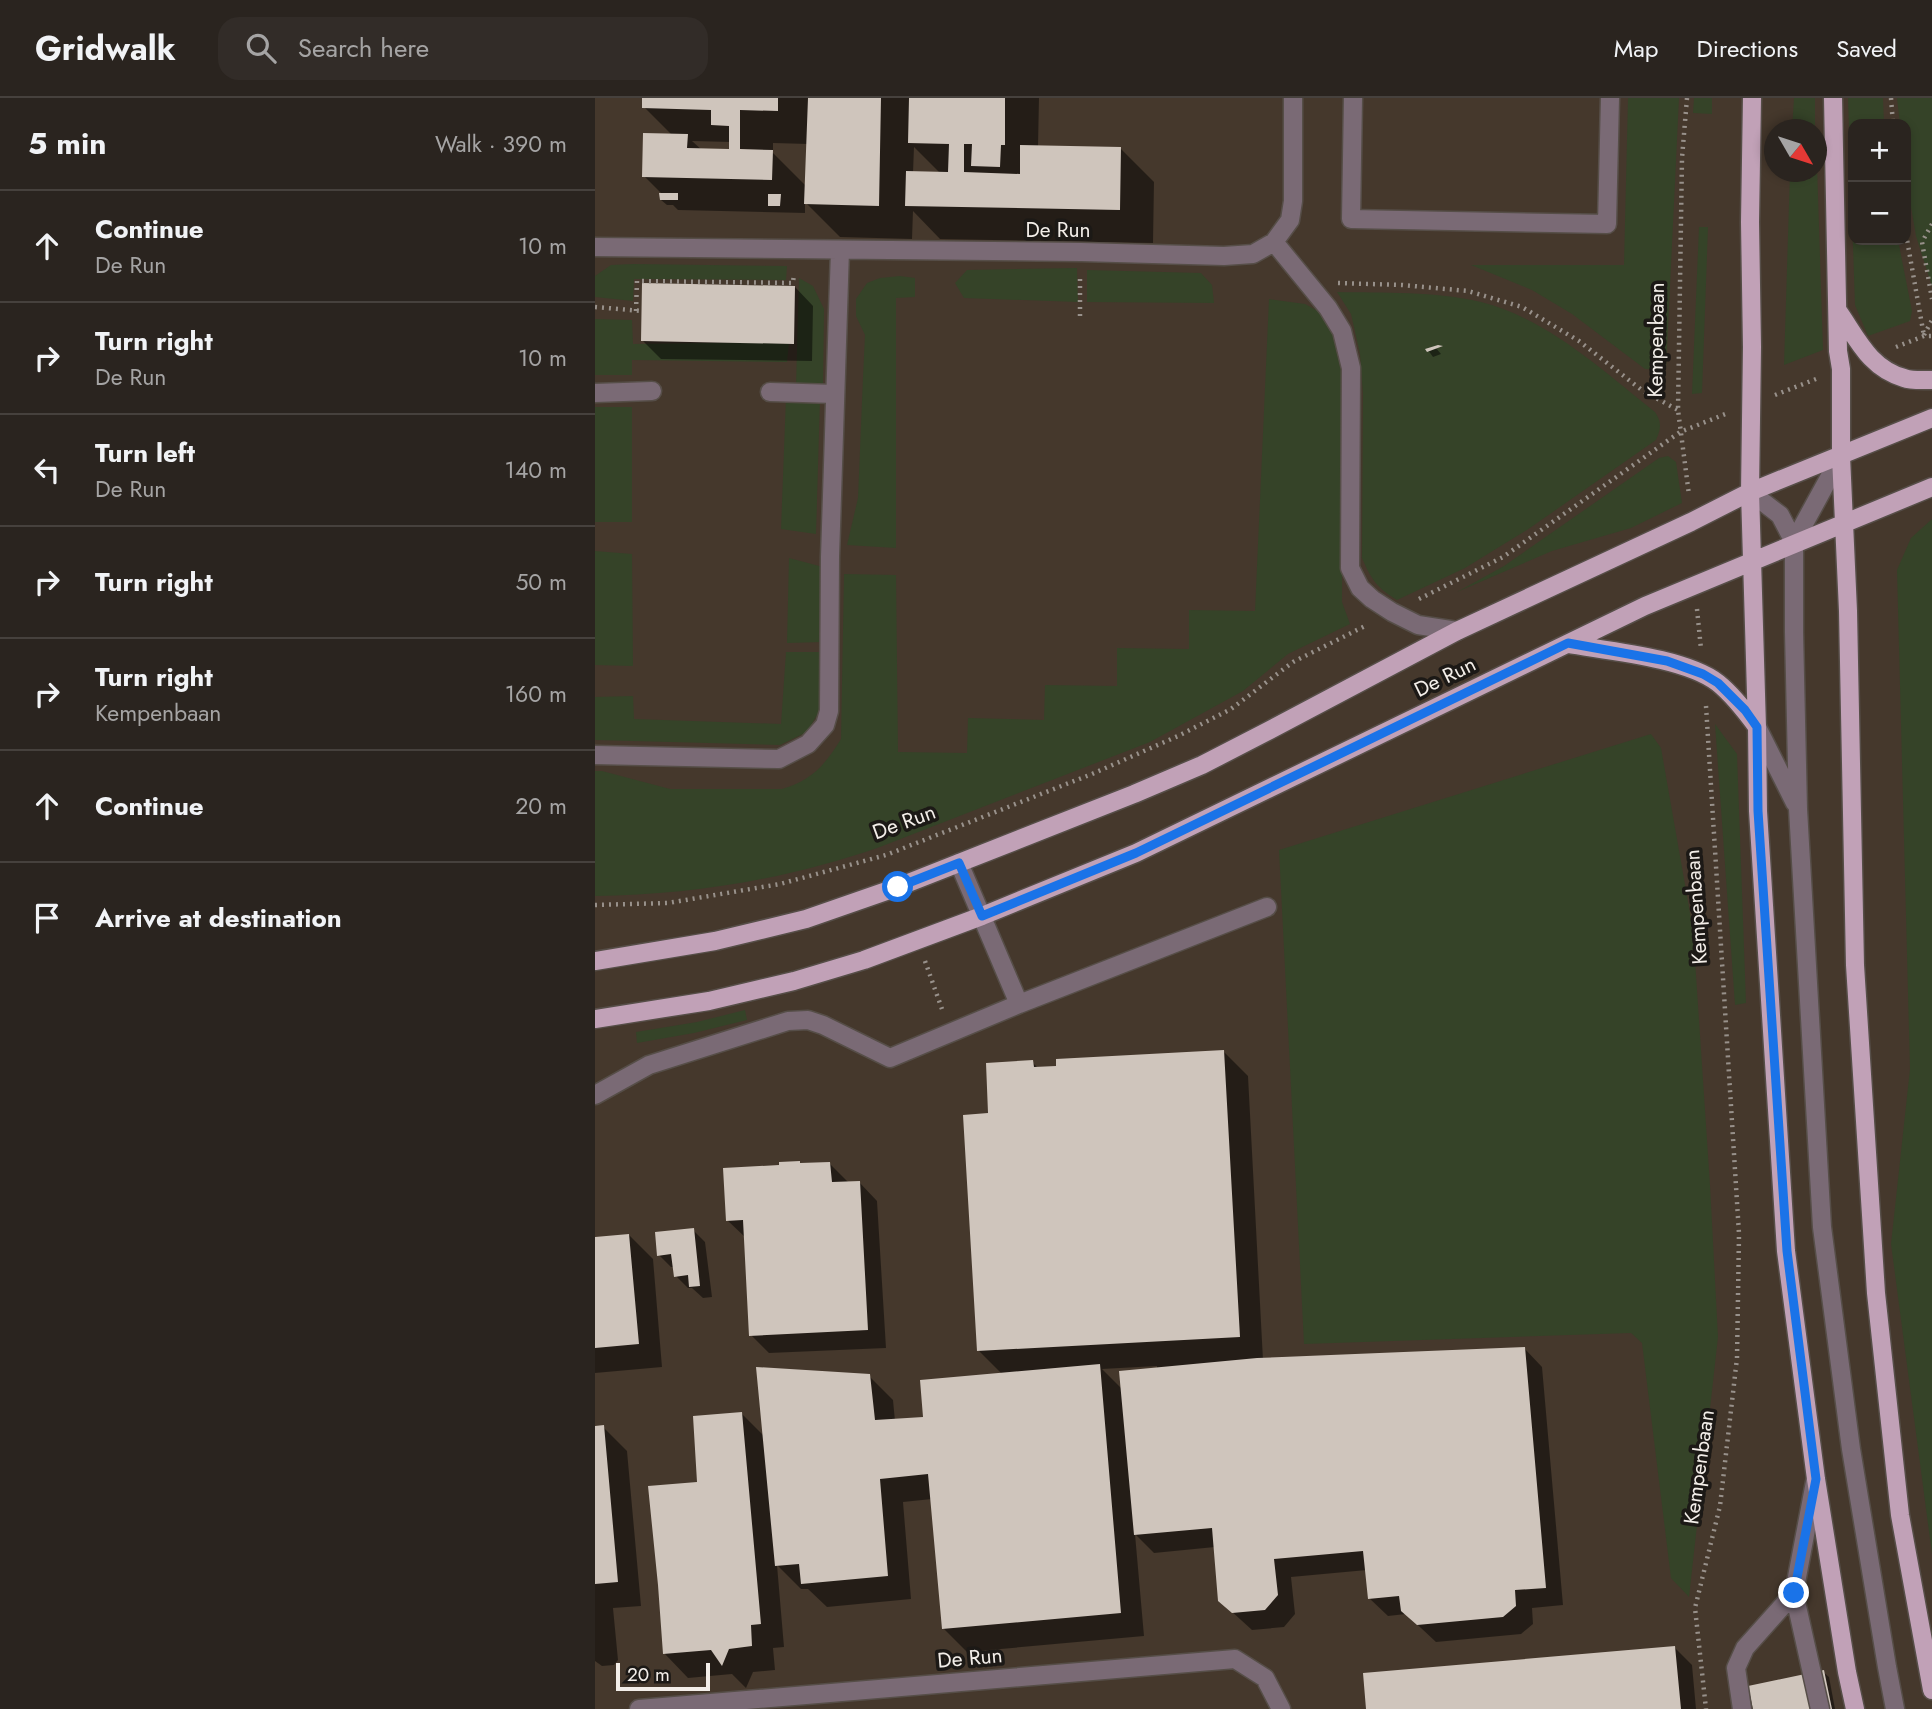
<!DOCTYPE html>
<html lang="en">
<head>
<meta charset="utf-8">
<style>
  :root { --surface:#2a241f; --page:#322c28; --text:#f1f3f6; --muted:#a5a4a4; --line:#46413d }
  body { margin:0; font-family:Jost,sans-serif; background:var(--page); color:var(--text) }
  .controls { position:absolute; right:21px; top:21px; display:grid; overflow:hidden; border-radius:14px; box-shadow:0 4px 10px #0003 }
  .controls button { width:63px; height:63px; display:grid; place-items:center; padding:0; border:0; border-bottom:2px solid var(--line); background:var(--surface); color:var(--text); font:35px sans-serif }
  .compass { position:absolute; left:1169px; top:21px; width:63px; height:63px; border-radius:50%; background:var(--surface); box-shadow:0 4px 10px #0003; rotate:129deg }
  .scale { position:absolute; left:21px; bottom:18px; width:94px; box-sizing:border-box; padding-left:7px; border:4px solid #f3eee9; border-top:0; font-size:19px; line-height:24px; white-space:nowrap; color:#f3eee9; -webkit-text-stroke:5px #1c1916; paint-order:stroke }
  .stop { position:absolute; width:21px; height:21px; margin:-16px; border:5px solid #1a73e8; border-radius:50%; background:#fff }
  .stop.end { background:#1a73e8; border-color:#fff; box-shadow:0 2px 7px #0008 }
  .list { margin:0; padding:0; list-style:none }
  h2 { display:flex; justify-content:space-between; align-items:center; height:91px; margin:0; padding:0 28px; font-size:30px }
  h2 small { font-size:23px; font-weight:400; color:var(--muted) }
  .list li { display:grid; grid-template-columns:46px 1fr auto; gap:21px; align-items:center; box-sizing:border-box; height:112px; padding:0 28px; border-top:2px solid var(--line) }
  .list b { display:block; font-size:26px; white-space:nowrap }
  .list p { margin:0; font-size:23px; white-space:nowrap; color:var(--muted) }
  .list em { font-size:23px; font-style:normal; color:var(--muted) }
  .icon { flex:none; width:38px; height:38px; fill:none; stroke:currentColor; stroke-width:2; stroke-linecap:round; stroke-linejoin:round }
  .map { position:relative; flex:none; width:1337px; height:1611px; overflow:hidden }
  header { display:flex; align-items:center; gap:42px; box-sizing:border-box; height:98px; padding:0 35px; background:var(--surface); border-bottom:2px solid var(--line) }
  header strong { font-size:33px }
  nav { display:flex; gap:38px; margin-inline-start:auto; font-size:24px }
  .search { width:490px; height:63px; background:var(--page); display:flex; align-items:center; gap:18px; box-sizing:border-box; padding:0 24px; border-radius:21px; color:var(--muted); font-size:26px }
  main { display:flex }
  aside { flex:1; background:var(--surface) }
  .map>svg:first-child { display:block }
</style>
</head>
<body>
<header>
<strong>Gridwalk</strong>
<div class="search"><svg class="icon" aria-label="search" viewBox="0 0 24 24"><circle cx="10" cy="10" r="6"/><path d="M15 15l6 6"/></svg>Search here</div>
<nav><a>Map</a><a>Directions</a><a>Saved</a></nav>
</header>
<main>
<aside>
<h2>5 min<small>Walk · 390 m</small></h2>
<ul class="list">
<li><svg class="icon" aria-label="ahead" viewBox="0 0 24 24"><path d="M12 20V5M6 11l6-6 6 6"/></svg><div><b>Continue</b><p>De Run</p></div><em>10 m</em></li>
<li><svg class="icon" aria-label="right" viewBox="0 0 24 24"><path d="M7 20v-9h11M14 6l5 5-5 5"/></svg><div><b>Turn right</b><p>De Run</p></div><em>10 m</em></li>
<li><svg class="icon" aria-label="left" viewBox="0 0 24 24"><path d="M17 20v-9H6M10 6l-5 5 5 5"/></svg><div><b>Turn left</b><p>De Run</p></div><em>140 m</em></li>
<li><svg class="icon" aria-label="right" viewBox="0 0 24 24"><path d="M7 20v-9h11M14 6l5 5-5 5"/></svg><div><b>Turn right</b></div><em>50 m</em></li>
<li><svg class="icon" aria-label="right" viewBox="0 0 24 24"><path d="M7 20v-9h11M14 6l5 5-5 5"/></svg><div><b>Turn right</b><p>Kempenbaan</p></div><em>160 m</em></li>
<li><svg class="icon" aria-label="ahead" viewBox="0 0 24 24"><path d="M12 20V5M6 11l6-6 6 6"/></svg><div><b>Continue</b></div><em>20 m</em></li>
<li><svg class="icon" aria-label="arrive" viewBox="0 0 24 24"><path d="M6 21V4h12l-3 4 3 4H6"/></svg><div><b>Arrive at destination</b></div></li>
</ul>
</aside>
<div class="map">
<svg width="1337" height="1611" viewBox="0 0 1337 1611">
  <rect width="100%" height="100%" fill="#383029"/>
  <path fill="#45382c" fill-rule="evenodd" d="M0,0H1337V1611H0ZM1258,26H1311V142H1258ZM1180,32H1222V74H1180Z"/>
  <path fill="#354328" d="M1033,0H1084L1071,272L1050,271L977,216L937,192L876,167H1029Z
    M1099,0H1117V16L1098,15Z
    M1199,0H1220V31H1197Z
    M1253,0H1288L1289,26H1258V142H1303L1317,213L1315,223L1273,238L1260,207Z
    M1302,0H1337V188L1321,138L1311,80V26H1305Z
    M1222,67L1228,252L1189,267L1195,74H1222Z
    M1104,129H1113L1107,295L1097,296Z
    M38,166L192,168L191,182L39,181L38,203L0,199V178L16,167Z
    M482,170L483,204L369,200L360,185L372,172Z
    M492,172L606,175L617,187L619,205L492,204Z
    M305,178L320,180V199L301,200V450L252,447L263,400L268,279L270,237L261,218V201L272,185L285,180Z
    M204,180L218,188L229,211L228,287L201,288Z
    M742,194C789,195 839,193 886,204C953,221 1007,272 1060,314C1067,325 1066,330 1061,342L932,432L870,470L802,502C782,490 776,481 767,460L768,296L765,256L756,216Z
    M674,201L710,206L727,215L737,234L748,281L747,504L755,526L693,556L648,593L555,644L285,749C193,781 97,797 0,798V673H7L75,691H187C216,683 230,667 246,641L249,476L301,477L303,654L372,655L373,620L449,622L450,587L522,588V550L594,551V512L660,513Z
    M0,221L37,222L38,246L194,244L192,264L37,262V277H0Z
    M191,299L225,300L221,436L186,431Z
    M0,309H37V424H0Z
    M1073,358L1081,364L1087,405L1036,430L957,453L862,494L909,468L1064,360Z
    M1337,421V1456L1296,1146L1315,971L1302,472L1316,440Z
    M0,453L37,456L38,568L0,567Z
    M194,460L228,469V544L192,545Z
    M191,554H228L225,612L212,634L185,647L0,642V599L38,598L39,621L186,626Z
    M1120,626L1142,656L1151,905L1140,907Z
    M1056,636L1066,650L1098,832L1115,1087L1123,1239L1094,1499L1076,1480L1047,1245L1036,1235L709,1246L684,752Z
    M150,912L152,922L99,935L42,945L41,934L102,924Z"/>
  <path fill="#0007" fill-rule="evenodd" d="M49,0H444L443,49L526,51L559,84L558,145L345,141L318,113L317,141L245,139L210,104V115L83,112L78,107H72L66,102V95L49,78L77,37L49,9ZM97,43L136,44V53L107,52ZM178,45L213,46L212,89L178,55ZM319,49L346,76L318,75Z
    M200,189L218,208L217,263L66,261L48,243Z
    M840,249L846,256L838,259L833,252Z
    M629,954L653,978L668,1262L929,1250L947,1269L968,1507L937,1510L938,1526L926,1536L841,1544L811,1516L793,1518L774,1500L772,1472L696,1479L700,1516L689,1529L657,1532L624,1502L620,1449L559,1455L540,1436L549,1538L372,1554L348,1530L337,1401L308,1404L316,1501L232,1509L213,1491H206L182,1467L189,1549L178,1550L180,1572L158,1574L151,1590L137,1576L93,1580L70,1556L104,1386L146,1315L169,1338L274,1278L298,1302L300,1323L330,1321L407,1276L383,1252L395,1017L437,964L444,971ZM562,1268V1271L528,1292L507,1271Z
    M235,1066L253,1084H264L282,1103L291,1250L174,1255L156,1237L151,1140L132,1122L185,1068Z
    M98,1132L110,1144L117,1199L108,1200L97,1190H93L81,1178L80,1169H76L64,1157Z
    M34,1137L58,1161L67,1269L0,1275V1140Z
    M8,1329L32,1353L46,1508L18,1510L23,1562L19,1567L7,1568L0,1563V1330Z
    M1079,1549L1097,1567L1101,1611H773Z
    M1228,1574L1234,1579L1240,1611H1160Z"/>
  <path fill="#cfc5bc" d="M47,0H183V13L145,12V51L178,52L177,82L47,79L48,35L93,36L92,50L134,51V28L116,27V12L47,10Z
    M213,0H286L284,108L209,106Z
    M314,0H410V47H406L405,69L376,68L377,46H369V74L425,76V47L526,49L525,112L310,108L311,73L353,74L354,46L313,45Z
    M64,95H83V102H65Z
    M173,96H186L185,108H173Z
    M47,185L200,188L199,246L46,243Z
    M843,247L848,248L832,254L830,251Z
    M629,952L645,1239L382,1253L368,1017L393,1015L391,965L438,962L439,969L461,968V961Z
    M205,1063V1065L235,1064L237,1084L265,1083L273,1232L154,1238L148,1122L131,1123L128,1070L184,1067V1064Z
    M99,1130L105,1188L94,1189L93,1177L79,1179L76,1156L62,1158L60,1134Z
    M34,1136L44,1246L0,1250V1139Z
    M930,1249L951,1490L920,1492L921,1508L908,1519L822,1527L806,1513L804,1498L773,1501L768,1453L679,1461L683,1497L670,1512L637,1515L623,1503L617,1430L539,1437L524,1273L662,1260Z
    M505,1266L526,1515L347,1531L333,1376L285,1381L293,1478L206,1486L204,1466L180,1468L161,1269L275,1276L280,1322L328,1319L325,1282Z
    M147,1314L166,1526L156,1527L157,1548L134,1551L127,1568L116,1552L68,1556L63,1487L53,1388L102,1384L98,1318Z
    M9,1327L23,1484L0,1486V1328Z
    M1080,1548L1086,1611H771L768,1575Z
    M1229,1572L1237,1611H1158L1153,1588Z"/>
  <g fill="none" stroke-linecap="round" stroke-linejoin="round">
    <g stroke="#564e48" stroke-width="21">
      <path id="minor" d="M758,0L756,121L1012,126L1015,0
        M679,144L733,210L747,233L756,270L755,470L765,490L777,501L797,514L823,527L862,533
        M0,149L486,154L629,158L658,156L679,144L695,122L698,103V0
        M175,294L240,296
        M0,295L57,293
        M1246,358L1199,444V534L1203,711L1227,1129L1256,1351L1292,1569L1300,1611
        M1155,394L1185,417L1199,444
        M1162,629L1200,705
        M0,657L184,661L213,646L230,627L234,613L235,459L245,152
        M364,765L424,906
        M0,997L54,967L193,923L213,922L228,927L295,960L424,906L672,809
        M1220,1384L1199,1495L1225,1611
        M44,1611L640,1561L670,1580L686,1611
        M1147,1611L1141,1570L1150,1550L1199,1495"/>
    </g>
    <g stroke="#564e48" stroke-width="21">
      <path id="major" d="M1157,0L1155,124L1157,249L1155,394L1162,629L1163,713L1191,1153L1221,1381L1252,1574L1260,1611
        M1238,0L1243,253L1246,271V358L1253,513L1260,867L1281,1195L1305,1417L1337,1592
        M1243,213C1262,240 1274,270 1309,280C1317,283 1328,282 1337,282
        M973,546C1014,553 1091,560 1123,585C1138,597 1151,614 1162,629
        M0,863L120,843L211,821L303,789L539,696L607,667L673,633L862,533L1096,424L1155,394L1337,320
        M0,921L114,903L199,883L269,862L387,818L541,755L1050,508L1337,389"/>
    </g>
    <path stroke="#98918b" stroke-width="4.5" stroke-dasharray="2 5" stroke-linecap="butt" d="M1092,0L1087,60L1083,312L1094,397
      M1296,0L1298,26
      M1337,126L1327,144L1337,201
      M1311,136L1329,238
      M743,185L807,187L873,193L927,209L984,243L1048,293L1083,312
      M0,209L47,213
      M41,213L42,183L198,185L199,175
      M485,218V177
      M1329,237L1337,222
      M1301,249L1329,238H1337
      M1180,297L1221,281
      M824,501L908,459L1085,334L1133,315
      M1102,511L1106,551
      M1111,608L1144,1136L1142,1260L1125,1408L1100,1510L1111,1611
      M0,807L73,805L185,786L291,757L497,676L583,638L636,611L698,564L772,527
      M330,863L348,914"/>
    <use href="#minor" stroke="#7a6a75" stroke-width="18"/>
    <use href="#major" stroke="#c1a1b7" stroke-width="18"/>
  </g>
  <g fill="none" stroke-linecap="round" stroke-linejoin="round">
    <path stroke="#1a73e8" stroke-width="9" d="M303,789L364,765L387,818L541,755L973,545L1072,563L1108,576L1123,585L1150,612L1162,629L1163,713L1192,1153L1221,1381L1199,1495"/>
  </g>
  <g text-anchor="middle" dominant-baseline="central" stroke-width="7" stroke-linejoin="round" paint-order="stroke">
    <g font-size="21" fill="#f3eee9" stroke="#1c1916">
      <text x="463" y="132">De Run</text>
      <text transform="translate(1061 242) rotate(-89)">Kempenbaan</text>
      <text transform="translate(850 579) rotate(-26)">De Run</text>
      <text transform="translate(309 724) rotate(-20)">De Run</text>
      <text transform="translate(1101 809) rotate(-94)">Kempenbaan</text>
      <text transform="translate(1104 1369) rotate(-82)">Kempenbaan</text>
      <text transform="translate(375 1560) rotate(-5)">De Run</text>
    </g>
  </g>
</svg>
<div class="controls">
<button>+</button>
<button>−</button>
</div>
<svg class="compass" viewBox="-18 -18 36 36"><path d="M0-13l5 13h-10z" fill="#e53935"/><path d="M0 13l5-13h-10z" fill="#a5a4a4"/></svg>
<div class="scale">20 m</div>
<div class="stop" style="left:303px;top:789px"></div>
<div class="stop end" style="left:1199px;top:1495px"></div>
</div>
</main>
</body>
</html>
